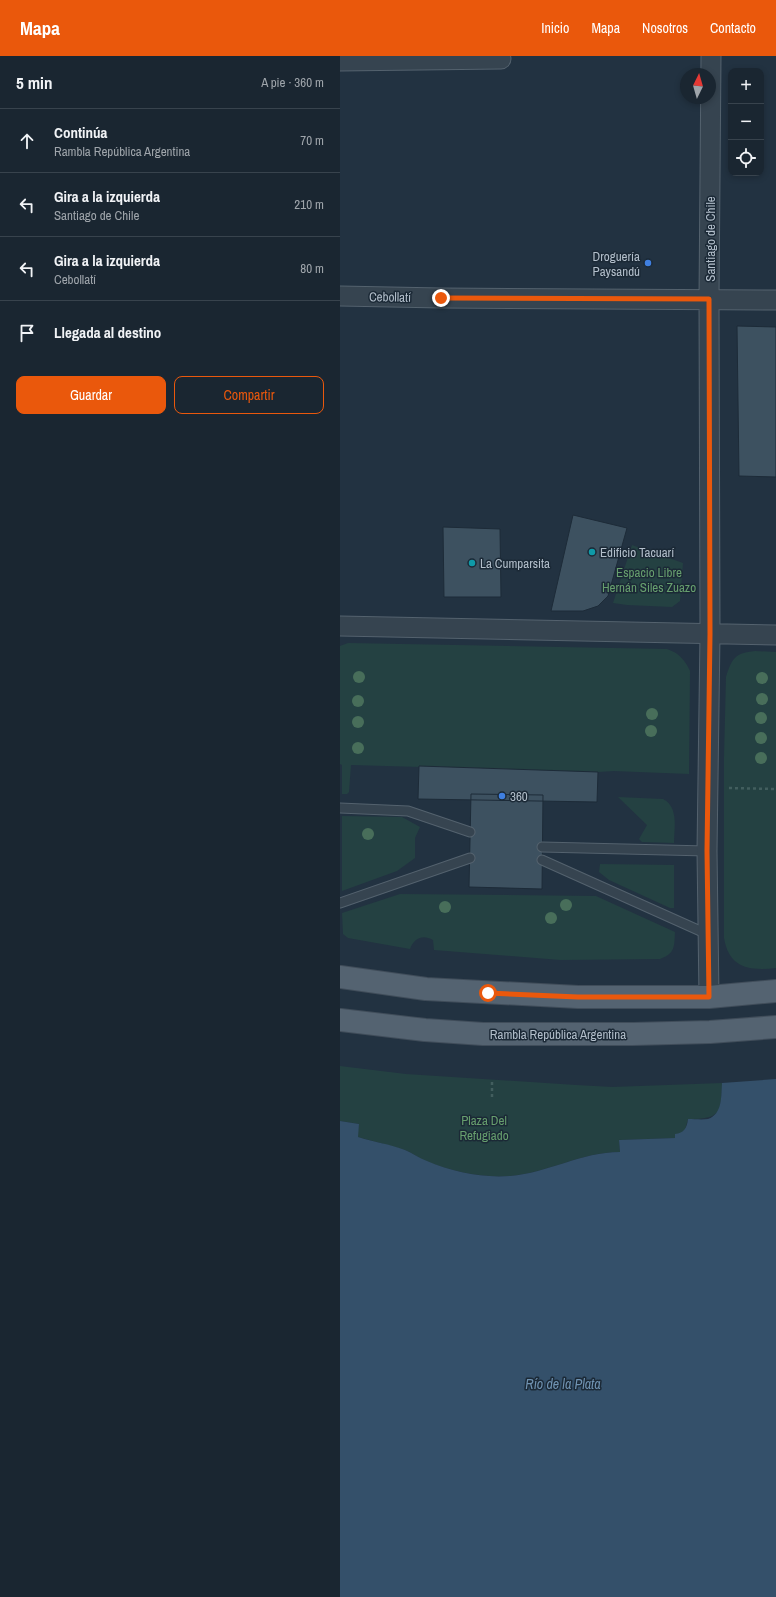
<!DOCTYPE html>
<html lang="es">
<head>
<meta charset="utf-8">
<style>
  :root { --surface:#1a2631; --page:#27323d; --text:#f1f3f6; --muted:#9fa5ab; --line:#38434d; --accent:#ea580c }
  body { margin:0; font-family:"Archivo Narrow",sans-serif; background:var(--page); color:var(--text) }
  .controls { position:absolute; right:12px; top:12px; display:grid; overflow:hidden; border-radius:8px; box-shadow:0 2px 6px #0003 }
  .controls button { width:36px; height:36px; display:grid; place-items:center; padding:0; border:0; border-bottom:1px solid var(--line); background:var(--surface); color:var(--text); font:20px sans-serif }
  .compass { position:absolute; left:340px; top:12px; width:36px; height:36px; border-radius:50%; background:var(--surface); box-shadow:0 2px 6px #0003; rotate:5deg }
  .stop { position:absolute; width:12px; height:12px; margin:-9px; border:3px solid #ea580c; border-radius:50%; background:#fff }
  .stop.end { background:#ea580c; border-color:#fff; box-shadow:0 1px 4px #0008 }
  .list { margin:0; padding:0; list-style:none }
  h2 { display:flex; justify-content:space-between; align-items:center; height:52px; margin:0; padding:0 16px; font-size:17px }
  h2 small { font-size:13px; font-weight:400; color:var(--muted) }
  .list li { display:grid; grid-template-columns:26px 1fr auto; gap:12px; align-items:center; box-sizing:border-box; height:64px; padding:0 16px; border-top:1px solid var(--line) }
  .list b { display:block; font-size:15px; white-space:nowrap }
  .list p { margin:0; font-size:13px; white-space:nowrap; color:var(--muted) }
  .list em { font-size:13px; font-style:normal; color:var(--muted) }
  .actions { display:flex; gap:8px; padding:12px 16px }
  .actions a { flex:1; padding:9px 0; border:1px solid var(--accent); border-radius:8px; text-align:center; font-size:14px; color:var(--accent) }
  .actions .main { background:var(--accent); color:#fff }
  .icon { flex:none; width:22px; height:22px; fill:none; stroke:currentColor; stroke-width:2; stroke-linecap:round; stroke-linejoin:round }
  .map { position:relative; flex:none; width:436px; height:1541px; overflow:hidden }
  header { display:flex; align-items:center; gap:24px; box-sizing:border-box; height:56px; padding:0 20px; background:var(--accent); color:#fff }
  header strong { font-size:19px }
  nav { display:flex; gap:22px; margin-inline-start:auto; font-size:14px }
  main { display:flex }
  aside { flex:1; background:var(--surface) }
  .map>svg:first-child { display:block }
</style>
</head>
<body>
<header>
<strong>Mapa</strong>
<nav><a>Inicio</a><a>Mapa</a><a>Nosotros</a><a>Contacto</a></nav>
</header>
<main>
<aside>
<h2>5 min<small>A pie · 360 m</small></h2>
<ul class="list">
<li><svg class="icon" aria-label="ahead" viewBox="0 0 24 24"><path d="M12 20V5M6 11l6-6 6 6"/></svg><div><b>Continúa</b><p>Rambla República Argentina</p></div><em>70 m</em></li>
<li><svg class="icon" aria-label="left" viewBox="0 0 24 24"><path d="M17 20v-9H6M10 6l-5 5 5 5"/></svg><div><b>Gira a la izquierda</b><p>Santiago de Chile</p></div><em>210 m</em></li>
<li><svg class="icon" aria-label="left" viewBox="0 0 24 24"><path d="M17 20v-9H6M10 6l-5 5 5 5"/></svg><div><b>Gira a la izquierda</b><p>Cebollatí</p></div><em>80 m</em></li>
<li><svg class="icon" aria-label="arrive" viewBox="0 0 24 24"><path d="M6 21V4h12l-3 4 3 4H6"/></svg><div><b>Llegada al destino</b></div></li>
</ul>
<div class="actions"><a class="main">Guardar</a><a>Compartir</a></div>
</aside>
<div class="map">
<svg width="436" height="1541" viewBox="0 0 436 1541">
  <rect width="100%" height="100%" fill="#223241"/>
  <path fill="#244142" d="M292,489L343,507L340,545L332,551L287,549L273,547Z
    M8,587L327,593C339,597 345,604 350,615L349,718L274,715L258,716L11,709L9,736L7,738H2V709L0,708V590Z
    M415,595L436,596V912C409,915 389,912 384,882V701L386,621C392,602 395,597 415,595Z
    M278,741L323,743C339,751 334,772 334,787L302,786L299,783L307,769Z
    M2,760L62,761L80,771L75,782V802L57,815L2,835Z
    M260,808L334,809V852H330L269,824L259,816Z
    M60,838L256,840L335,876C334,890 336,897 320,903L221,904L94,894L93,884C83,878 74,882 70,893L8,882L3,878L2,857Z
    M0,1010L66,1018L236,1029L272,1031L382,1027C381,1057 381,1063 348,1063L345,1074L335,1082L279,1084L280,1096C241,1096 208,1117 170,1120C142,1122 113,1116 86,1105C79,1102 72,1097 65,1094C49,1089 33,1085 17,1081L19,1068L0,1065Z"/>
  <path fill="#34506a" d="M436,1023V1541H0V1065L19,1068L18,1081C33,1086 50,1088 65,1094C72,1097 79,1102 87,1105C113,1116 141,1122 170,1120C208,1117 241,1096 280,1096L279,1084L335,1082V1078C344,1077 347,1072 348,1063C354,1063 362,1064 368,1063C383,1058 381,1039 382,1027Z"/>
  <path fill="#3d5160" stroke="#1d2b38" d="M397,270L436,271V421L399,420Z
    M233,459L287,472L268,540L258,550L243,555H211Z
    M103,471L160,473L161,541H104Z
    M79,710L258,716L257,746L78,743Z
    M131,738L203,739L202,833L129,831Z"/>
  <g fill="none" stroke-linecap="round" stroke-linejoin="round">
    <g stroke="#54626e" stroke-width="11">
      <path id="service" d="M0,752L68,755L130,776
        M202,791L367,795
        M202,804L367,878
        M0,847L130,802"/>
    </g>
    <g stroke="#54626e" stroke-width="21">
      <path id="minor" d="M0,5L161,3
        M0,240L101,242L436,244
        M0,570L436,579
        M369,941L367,795L370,578L369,243L371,0"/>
    </g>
    <g stroke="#404d5a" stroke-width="24">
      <path id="primary" d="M0,921L86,933L238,941H369L436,935
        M0,964L85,974L143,978H293L370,976L436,971"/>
    </g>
    <path stroke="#425e5e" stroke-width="2.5" stroke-dasharray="3 3" stroke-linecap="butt" d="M389,732L436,733
      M152,1041V1024"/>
    <use href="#service" stroke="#364450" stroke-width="9"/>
    <use href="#minor" stroke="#364450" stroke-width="19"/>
    <use href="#primary" stroke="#546371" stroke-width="22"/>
  </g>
  <g fill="#486e5a">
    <circle cx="19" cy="621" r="6"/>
    <circle cx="422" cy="622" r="6"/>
    <circle cx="422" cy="643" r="6"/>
    <circle cx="18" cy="645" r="6"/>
    <circle cx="312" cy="658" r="6"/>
    <circle cx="421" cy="662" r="6"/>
    <circle cx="18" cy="666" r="6"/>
    <circle cx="311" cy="675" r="6"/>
    <circle cx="421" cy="682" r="6"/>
    <circle cx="18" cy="692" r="6"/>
    <circle cx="421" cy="702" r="6"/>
    <circle cx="28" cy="778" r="6"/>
    <circle cx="226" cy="849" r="6"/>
    <circle cx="105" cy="851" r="6"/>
    <circle cx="211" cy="862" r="6"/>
  </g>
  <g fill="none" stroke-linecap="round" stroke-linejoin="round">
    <path stroke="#ea580c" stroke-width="5" d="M101,242L369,243L370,578L367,795L369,941H238L148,937"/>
  </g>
  <g fill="#3f7fe0" stroke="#1b2936" stroke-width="1.5">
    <circle cx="308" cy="207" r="4"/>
    <circle cx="162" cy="740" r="4"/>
  </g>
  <g fill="#0f9aa8" stroke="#1b2936" stroke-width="1.5">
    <circle cx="252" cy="496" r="4"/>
    <circle cx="132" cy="507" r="4"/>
  </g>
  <g text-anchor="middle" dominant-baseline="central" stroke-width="3" stroke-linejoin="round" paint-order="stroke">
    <g font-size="13" fill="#b3bfcb" stroke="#1b2936">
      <text transform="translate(370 183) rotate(-90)">Santiago de Chile</text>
      <text transform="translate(50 241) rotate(1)">Cebollatí</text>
      <text x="218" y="978">Rambla República Argentina</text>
    </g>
    <g font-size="13" fill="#b3bfcb" stroke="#1b2936" text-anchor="start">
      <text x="300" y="200" text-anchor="end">Droguería<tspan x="300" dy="15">Paysandú</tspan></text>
      <text x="260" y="496">Edificio Tacuarí</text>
      <text x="140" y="507">La Cumparsita</text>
      <text x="170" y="740">360</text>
    </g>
    <g font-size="13" fill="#679f6e" stroke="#1b2936">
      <text x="309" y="516">Espacio Libre<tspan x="309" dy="15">Hernán Siles Zuazo</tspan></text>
      <text x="144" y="1064">Plaza Del<tspan x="144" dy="15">Refugiado</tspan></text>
    </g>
    <g font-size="14" font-style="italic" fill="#7093b2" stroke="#1b2936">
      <text x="223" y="1328">Río de la Plata</text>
    </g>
  </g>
</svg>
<div class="controls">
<button>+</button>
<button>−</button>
<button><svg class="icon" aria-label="locate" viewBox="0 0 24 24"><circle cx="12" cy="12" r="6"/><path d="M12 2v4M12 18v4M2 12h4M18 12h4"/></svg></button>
</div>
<svg class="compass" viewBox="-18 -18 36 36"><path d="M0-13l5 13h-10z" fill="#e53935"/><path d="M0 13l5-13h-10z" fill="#9fa5ab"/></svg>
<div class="stop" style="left:148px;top:937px"></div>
<div class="stop end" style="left:101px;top:242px"></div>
</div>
</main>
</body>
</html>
